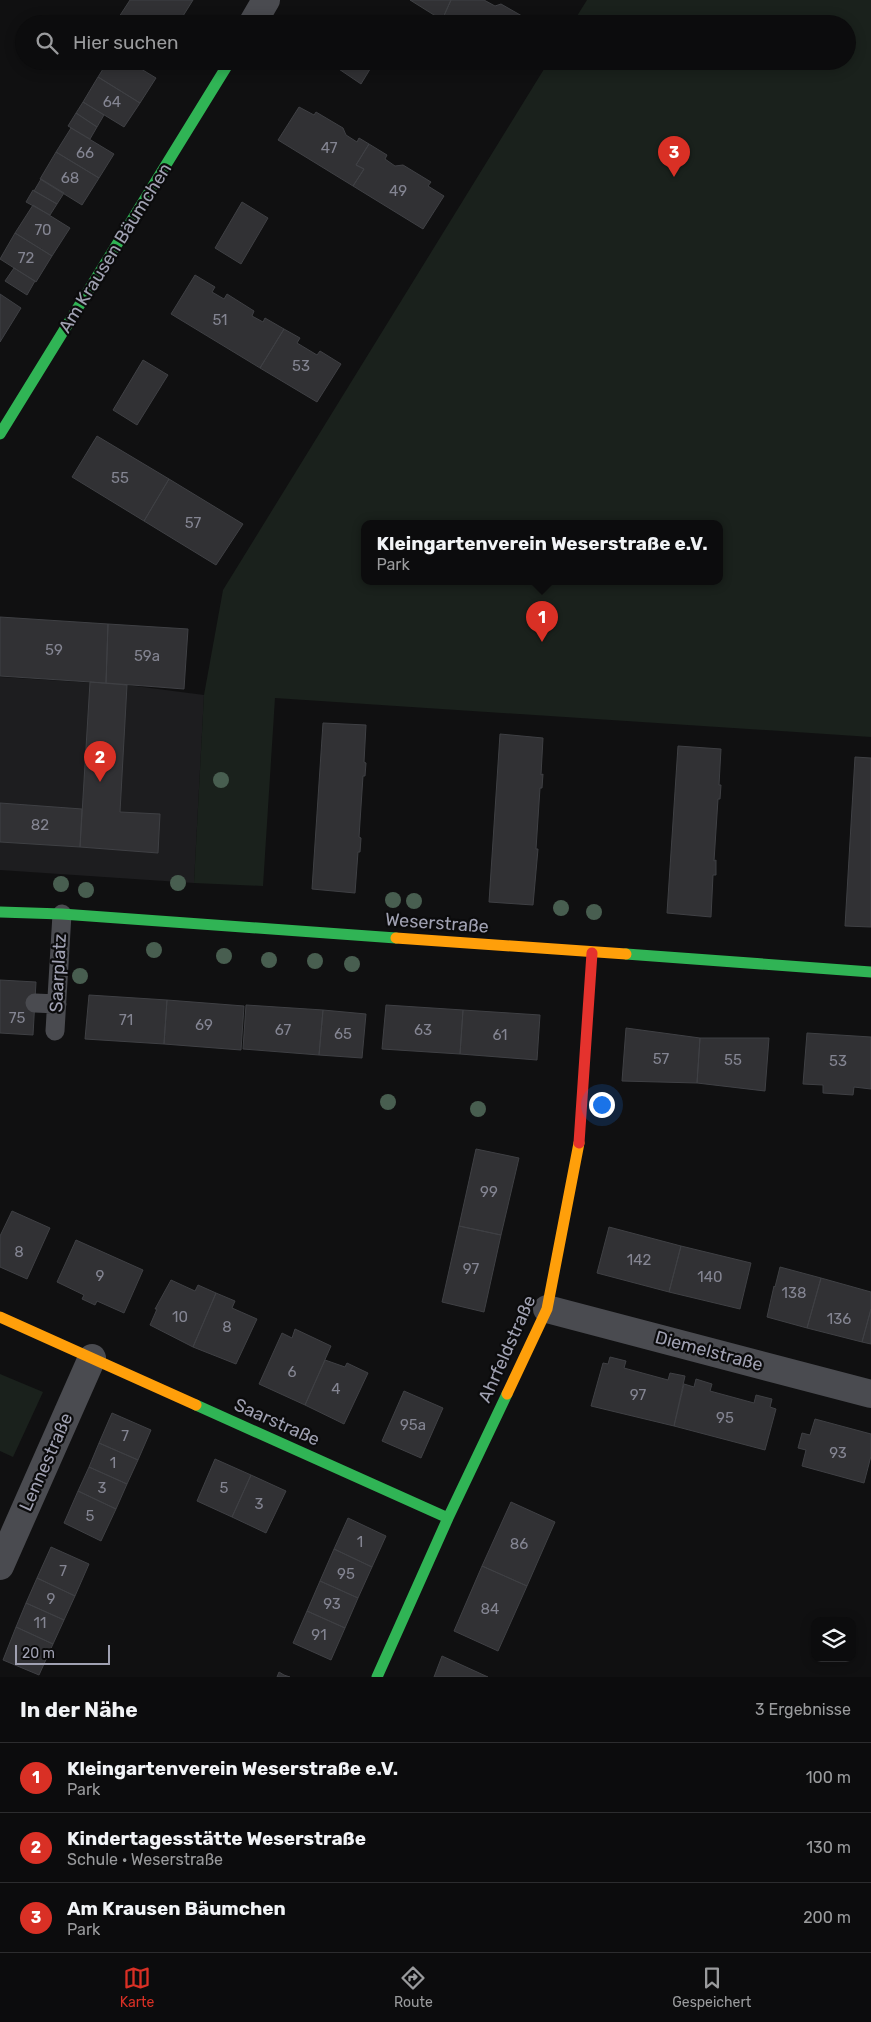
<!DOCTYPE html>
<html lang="de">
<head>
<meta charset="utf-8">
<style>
  :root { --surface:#0c0c0d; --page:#1a1a1b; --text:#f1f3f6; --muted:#9a9b9d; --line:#2c2c2e; --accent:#d93025 }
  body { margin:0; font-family:Rubik,sans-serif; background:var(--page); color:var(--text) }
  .controls { position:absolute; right:15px; bottom:15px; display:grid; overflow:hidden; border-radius:10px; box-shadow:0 2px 12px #0003 }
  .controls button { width:45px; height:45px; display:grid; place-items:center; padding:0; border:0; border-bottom:1px solid var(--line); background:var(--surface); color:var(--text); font:25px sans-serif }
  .scale { position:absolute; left:15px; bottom:12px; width:95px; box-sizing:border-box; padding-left:5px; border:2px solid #a0a1b2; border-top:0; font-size:14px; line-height:18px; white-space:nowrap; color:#a0a1b2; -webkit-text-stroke:4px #0b0b0c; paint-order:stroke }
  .you { position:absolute; left:601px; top:1104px; width:18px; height:18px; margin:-12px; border:4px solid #fff; border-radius:50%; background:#1a73e8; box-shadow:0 0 0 8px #1a73e833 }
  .badge { display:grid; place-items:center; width:32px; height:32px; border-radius:50%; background:var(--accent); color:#fff; font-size:16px; font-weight:700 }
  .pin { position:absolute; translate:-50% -41px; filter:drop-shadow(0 1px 2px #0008) }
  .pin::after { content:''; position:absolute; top:26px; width:18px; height:15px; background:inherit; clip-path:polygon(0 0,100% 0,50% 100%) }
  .popup { position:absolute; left:361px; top:520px; width:362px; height:65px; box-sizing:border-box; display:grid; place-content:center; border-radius:10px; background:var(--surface); filter:drop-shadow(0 1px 4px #0005); font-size:16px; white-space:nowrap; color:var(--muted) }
  .popup b { font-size:19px; color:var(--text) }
  .popup::after { content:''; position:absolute; left:50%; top:100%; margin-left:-10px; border:10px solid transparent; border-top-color:var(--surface) }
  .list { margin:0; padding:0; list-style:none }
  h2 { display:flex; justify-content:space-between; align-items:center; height:65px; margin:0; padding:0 20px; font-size:21px }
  h2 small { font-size:16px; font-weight:400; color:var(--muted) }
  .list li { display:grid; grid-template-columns:32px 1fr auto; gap:15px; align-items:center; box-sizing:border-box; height:70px; padding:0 20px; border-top:1px solid var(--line) }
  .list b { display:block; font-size:19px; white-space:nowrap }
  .list p { margin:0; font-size:16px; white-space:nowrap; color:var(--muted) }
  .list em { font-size:16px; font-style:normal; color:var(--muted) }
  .icon { flex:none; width:28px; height:28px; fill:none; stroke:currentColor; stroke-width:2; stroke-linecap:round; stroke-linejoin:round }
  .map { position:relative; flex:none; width:871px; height:1677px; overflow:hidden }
  .search { position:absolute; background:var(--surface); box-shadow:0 2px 12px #0003; left:15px; right:15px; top:15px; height:55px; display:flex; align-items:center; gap:12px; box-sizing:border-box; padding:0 18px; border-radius:28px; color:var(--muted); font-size:19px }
  .sheet { height:275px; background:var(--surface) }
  nav { display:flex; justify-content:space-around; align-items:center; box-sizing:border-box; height:70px; border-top:1px solid var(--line); background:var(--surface); font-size:14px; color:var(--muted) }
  nav a { display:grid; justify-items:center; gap:2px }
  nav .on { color:var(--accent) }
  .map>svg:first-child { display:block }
</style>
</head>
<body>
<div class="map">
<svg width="871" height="1677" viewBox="0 0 871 1677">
  <rect width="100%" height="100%" fill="#101011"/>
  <path fill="#1d1d1f" d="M0,677L127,685L204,695L194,883L0,870Z"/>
  <path fill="#1a211c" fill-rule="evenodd" d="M587,0H871V737L275,698L263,886L194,883L204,695L223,590L549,61H847V24H572ZM720,523V581H364V523Z
    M0,1374L43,1392L13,1457L0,1451Z"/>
  <path fill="#313134" stroke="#3f4044" d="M130,0H193L178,24H122L117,20Z
    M410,0H451L442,20Z
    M451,0H484L495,6L501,4L529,20L527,24H447L442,20Z
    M353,19L361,24H351Z
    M108,61H128L156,78L140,103L98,77Z
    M128,61H139L136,66Z
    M327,61H375L361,84Z
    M507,61H525L520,69Z
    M98,77L140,103L124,127L83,102Z
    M83,102L104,115L97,127L76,113Z
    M299,107L314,115L316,112L343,128L346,135L357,142L359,138L369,144L356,165L364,169L353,186L278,140Z
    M76,113L97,127L90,139L68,126Z
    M71,128L114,154L99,178L56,152Z
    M369,144L387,155L385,159L395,166L403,165L431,182L428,186L444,196L423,229L353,186L364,169L356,165Z
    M56,152L99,178L82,205L40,179Z
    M41,179L64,193L57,204L34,191Z
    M33,190L57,204L50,215L26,202Z
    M242,202L268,218L241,264L215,248Z
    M33,205L70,228L52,256L15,233Z
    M15,233L52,256L36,282L0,259Z
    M14,268L35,281L27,295L5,281Z
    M195,275L215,287L212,292L224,299L227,294L254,311L252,316L263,322L265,318L284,329L260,368L171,314Z
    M0,294L21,308L0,342Z
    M284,329L300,338L297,343L317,355L320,351L341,364L317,402L260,368Z
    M143,360L168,375L137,425L113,410Z
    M97,436L169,479L144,521L72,477Z
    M169,479L243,524L216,565L144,521Z
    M0,617L108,624L106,683L0,676Z
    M108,624L188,629L184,689L106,683Z
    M90,682L127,685L120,812L160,814L158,853L80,847Z
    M323,723L366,725L364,762L366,763L365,776H363L359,837L361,838L360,852H358L355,893L312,889Z
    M500,734L543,738L541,775L543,774L542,788H540L536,849H538L533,905L489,902Z
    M678,746L721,749L719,785H721L720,799H718L714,861L716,860V875H713L711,917L667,913Z
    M855,757L871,758V927L845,926Z
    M0,803L82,809L80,847L0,842Z
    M0,980L36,982L33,1035L0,1033Z
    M89,995L167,1000L164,1044L85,1039Z
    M167,1000L244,1006L241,1050L164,1044Z
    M246,1005L323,1010L319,1055L243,1049Z
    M386,1005L463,1010L460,1054L382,1049Z
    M323,1010L366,1014L362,1058L319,1055Z
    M463,1010L540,1015L537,1060L460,1054Z
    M626,1028L700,1038L697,1083L622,1081Z
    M807,1033L871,1037V1089L854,1087L853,1095L823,1093V1085L803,1084Z
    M700,1038H769L765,1091L697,1083Z
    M476,1149L519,1158L501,1235L459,1226Z
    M12,1211L50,1228L27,1279L0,1267V1236Z
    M459,1226L501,1235L484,1312L442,1302Z
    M609,1227L681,1246L669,1292L597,1273Z
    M76,1240L143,1270L124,1313L97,1301L95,1305L82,1299L84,1295L57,1282Z
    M681,1246L751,1263L740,1309L669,1292Z
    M780,1267L821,1278L807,1328L767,1317L774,1286L775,1287Z
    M821,1278L871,1292V1309L862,1342L807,1328Z
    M171,1280L195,1291L198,1285L216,1293L193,1347L150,1325L157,1309H155Z
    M216,1293L235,1301L232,1308L257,1319L236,1364L193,1347Z
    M871,1309V1344L862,1342Z
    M295,1329L331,1346L305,1405L259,1384L282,1333L292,1338Z
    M610,1357L626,1361L624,1368L668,1380L670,1373L685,1376L674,1426L591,1406L603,1363L608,1364Z
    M325,1360L345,1367L347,1363L368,1373L344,1424L305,1405Z
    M696,1379L712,1384L710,1391L754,1403L756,1395L772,1399L770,1407L776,1409L765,1450L674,1426L684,1384L694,1387Z
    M404,1391L443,1408L421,1458L382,1441Z
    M112,1413L151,1430L138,1460L99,1443Z
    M815,1419L871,1434V1456L864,1483L802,1466L806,1450L798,1448L802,1433L810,1435Z
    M99,1443L138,1460L127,1484L89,1467Z
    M215,1459L251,1475L232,1517L197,1501Z
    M89,1467L127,1484L116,1509L78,1491Z
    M251,1475L286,1491L266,1533L232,1517Z
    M78,1491L116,1509L101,1541L64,1523Z
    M511,1502L555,1522L527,1586L482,1566Z
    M348,1518L386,1536L372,1567L334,1549Z
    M51,1547L89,1564L75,1596L37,1578Z
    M334,1549L372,1567L358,1598L320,1581Z
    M482,1566L527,1586L498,1651L454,1631Z
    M37,1578L75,1596L64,1620L26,1603Z
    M320,1581L358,1598L345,1628L307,1611Z
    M26,1603L64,1620L53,1644L16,1627Z
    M307,1611L345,1628L331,1660L293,1643Z
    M16,1627L53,1644L39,1675L3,1660Z
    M442,1656L488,1677H434Z
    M279,1672L284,1675L290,1677H277Z"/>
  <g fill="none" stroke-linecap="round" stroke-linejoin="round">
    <path stroke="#4a4b50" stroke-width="19" d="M35,1003L57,1004
      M55,1031L62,914"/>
    <path stroke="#4a4b50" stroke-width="28" d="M252,24L266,0
      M547,1309L871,1394
      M0,1566L92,1358"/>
    <path stroke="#30b455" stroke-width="11" d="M0,434L230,61
      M0,912L62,914L396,938
      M626,954L871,972
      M196,1405L448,1518
      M377,1677L448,1518L507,1394"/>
    <path stroke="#ff9f0a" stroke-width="11" d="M396,938L626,954
      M0,1317L196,1405
      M507,1394L547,1309L579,1143"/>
    <path stroke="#e5322d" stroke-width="11" d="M579,1143L592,953"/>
  </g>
  <g fill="#485e50">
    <circle cx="221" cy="780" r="8"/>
    <circle cx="178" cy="883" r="8"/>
    <circle cx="61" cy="884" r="8"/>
    <circle cx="86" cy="890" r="8"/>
    <circle cx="393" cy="900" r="8"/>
    <circle cx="414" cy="901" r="8"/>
    <circle cx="561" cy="908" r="8"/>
    <circle cx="594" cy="912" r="8"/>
    <circle cx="154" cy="950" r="8"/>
    <circle cx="224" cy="956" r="8"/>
    <circle cx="269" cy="960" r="8"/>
    <circle cx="315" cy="961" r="8"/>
    <circle cx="352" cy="964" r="8"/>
    <circle cx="80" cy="976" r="8"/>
    <circle cx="388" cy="1102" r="8"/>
    <circle cx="478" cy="1109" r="8"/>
  </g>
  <g text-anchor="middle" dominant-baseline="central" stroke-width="4.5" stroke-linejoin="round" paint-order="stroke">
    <g font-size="15" fill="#848592">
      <text x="112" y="102">64</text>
      <text x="329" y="148">47</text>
      <text x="85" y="153">66</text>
      <text x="70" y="178">68</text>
      <text x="398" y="191">49</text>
      <text x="43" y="230">70</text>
      <text x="26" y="258">72</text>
      <text x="220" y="320">51</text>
      <text x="301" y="366">53</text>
      <text x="120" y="478">55</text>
      <text x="193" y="523">57</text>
      <text x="54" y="650">59</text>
      <text x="147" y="656">59a</text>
      <text x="40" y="825">82</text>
      <text x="17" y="1018">75</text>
      <text x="126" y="1020">71</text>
      <text x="204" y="1025">69</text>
      <text x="283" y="1030">67</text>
      <text x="423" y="1030">63</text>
      <text x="343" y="1034">65</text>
      <text x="500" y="1035">61</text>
      <text x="661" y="1059">57</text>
      <text x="733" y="1060">55</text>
      <text x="838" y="1061">53</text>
      <text x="489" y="1192">99</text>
      <text x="19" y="1252">8</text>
      <text x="639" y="1260">142</text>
      <text x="471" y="1269">97</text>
      <text x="100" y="1276">9</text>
      <text x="710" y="1277">140</text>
      <text x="794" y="1293">138</text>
      <text x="180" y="1317">10</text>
      <text x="839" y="1319">136</text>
      <text x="227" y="1327">8</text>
      <text x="292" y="1372">6</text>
      <text x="336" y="1389">4</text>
      <text x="638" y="1395">97</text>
      <text x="725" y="1418">95</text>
      <text x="413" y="1425">95a</text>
      <text x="125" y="1436">7</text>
      <text x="838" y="1453">93</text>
      <text x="113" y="1463">1</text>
      <text x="102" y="1488">3</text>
      <text x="224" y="1488">5</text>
      <text x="259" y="1504">3</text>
      <text x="90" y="1516">5</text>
      <text x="360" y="1542">1</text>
      <text x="519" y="1544">86</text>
      <text x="63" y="1571">7</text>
      <text x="346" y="1574">95</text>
      <text x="51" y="1599">9</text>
      <text x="332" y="1604">93</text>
      <text x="490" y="1609">84</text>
      <text x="40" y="1623">11</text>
      <text x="319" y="1635">91</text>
    </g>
    <g font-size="18" fill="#a0a1b2" stroke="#0b0b0c">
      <text transform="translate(115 248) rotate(-58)">Am Krausen Bäumchen</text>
      <text transform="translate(437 923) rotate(4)">Weserstraße</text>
      <text transform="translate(58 973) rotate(-87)">Saarplatz</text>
      <text transform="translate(507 1349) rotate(-66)">Ahrfeldstraße</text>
      <text transform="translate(709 1351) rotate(15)">Diemelstraße</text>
      <text transform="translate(277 1422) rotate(24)">Saarstraße</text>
      <text transform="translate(46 1462) rotate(-66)">Lennestraße</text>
    </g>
  </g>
</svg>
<div class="controls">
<button><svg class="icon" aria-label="layers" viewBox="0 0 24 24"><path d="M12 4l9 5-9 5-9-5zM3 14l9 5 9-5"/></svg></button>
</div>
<div class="scale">20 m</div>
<div class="you"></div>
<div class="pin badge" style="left:542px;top:642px">1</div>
<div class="popup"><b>Kleingartenverein Weserstraße e.V.</b>Park</div>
<div class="pin badge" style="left:100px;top:782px">2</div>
<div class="pin badge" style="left:674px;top:177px">3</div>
<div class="search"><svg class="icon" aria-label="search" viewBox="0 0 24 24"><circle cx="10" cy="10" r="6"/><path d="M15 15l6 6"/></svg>Hier suchen</div>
</div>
<section class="sheet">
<h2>In der Nähe<small>3 Ergebnisse</small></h2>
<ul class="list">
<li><span class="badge">1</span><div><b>Kleingartenverein Weserstraße e.V.</b><p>Park</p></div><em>100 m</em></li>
<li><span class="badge">2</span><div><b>Kindertagesstätte Weserstraße</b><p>Schule · Weserstraße</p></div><em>130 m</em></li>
<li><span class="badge">3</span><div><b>Am Krausen Bäumchen</b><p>Park</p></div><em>200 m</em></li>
</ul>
</section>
<nav>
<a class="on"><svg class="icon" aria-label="map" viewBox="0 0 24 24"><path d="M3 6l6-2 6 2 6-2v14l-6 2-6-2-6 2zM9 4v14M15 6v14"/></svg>Karte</a>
<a><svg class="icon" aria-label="directions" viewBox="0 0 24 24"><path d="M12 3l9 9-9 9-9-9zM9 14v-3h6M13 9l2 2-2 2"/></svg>Route</a>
<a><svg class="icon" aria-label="saved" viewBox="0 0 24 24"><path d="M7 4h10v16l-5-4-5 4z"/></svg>Gespeichert</a>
</nav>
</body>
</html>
